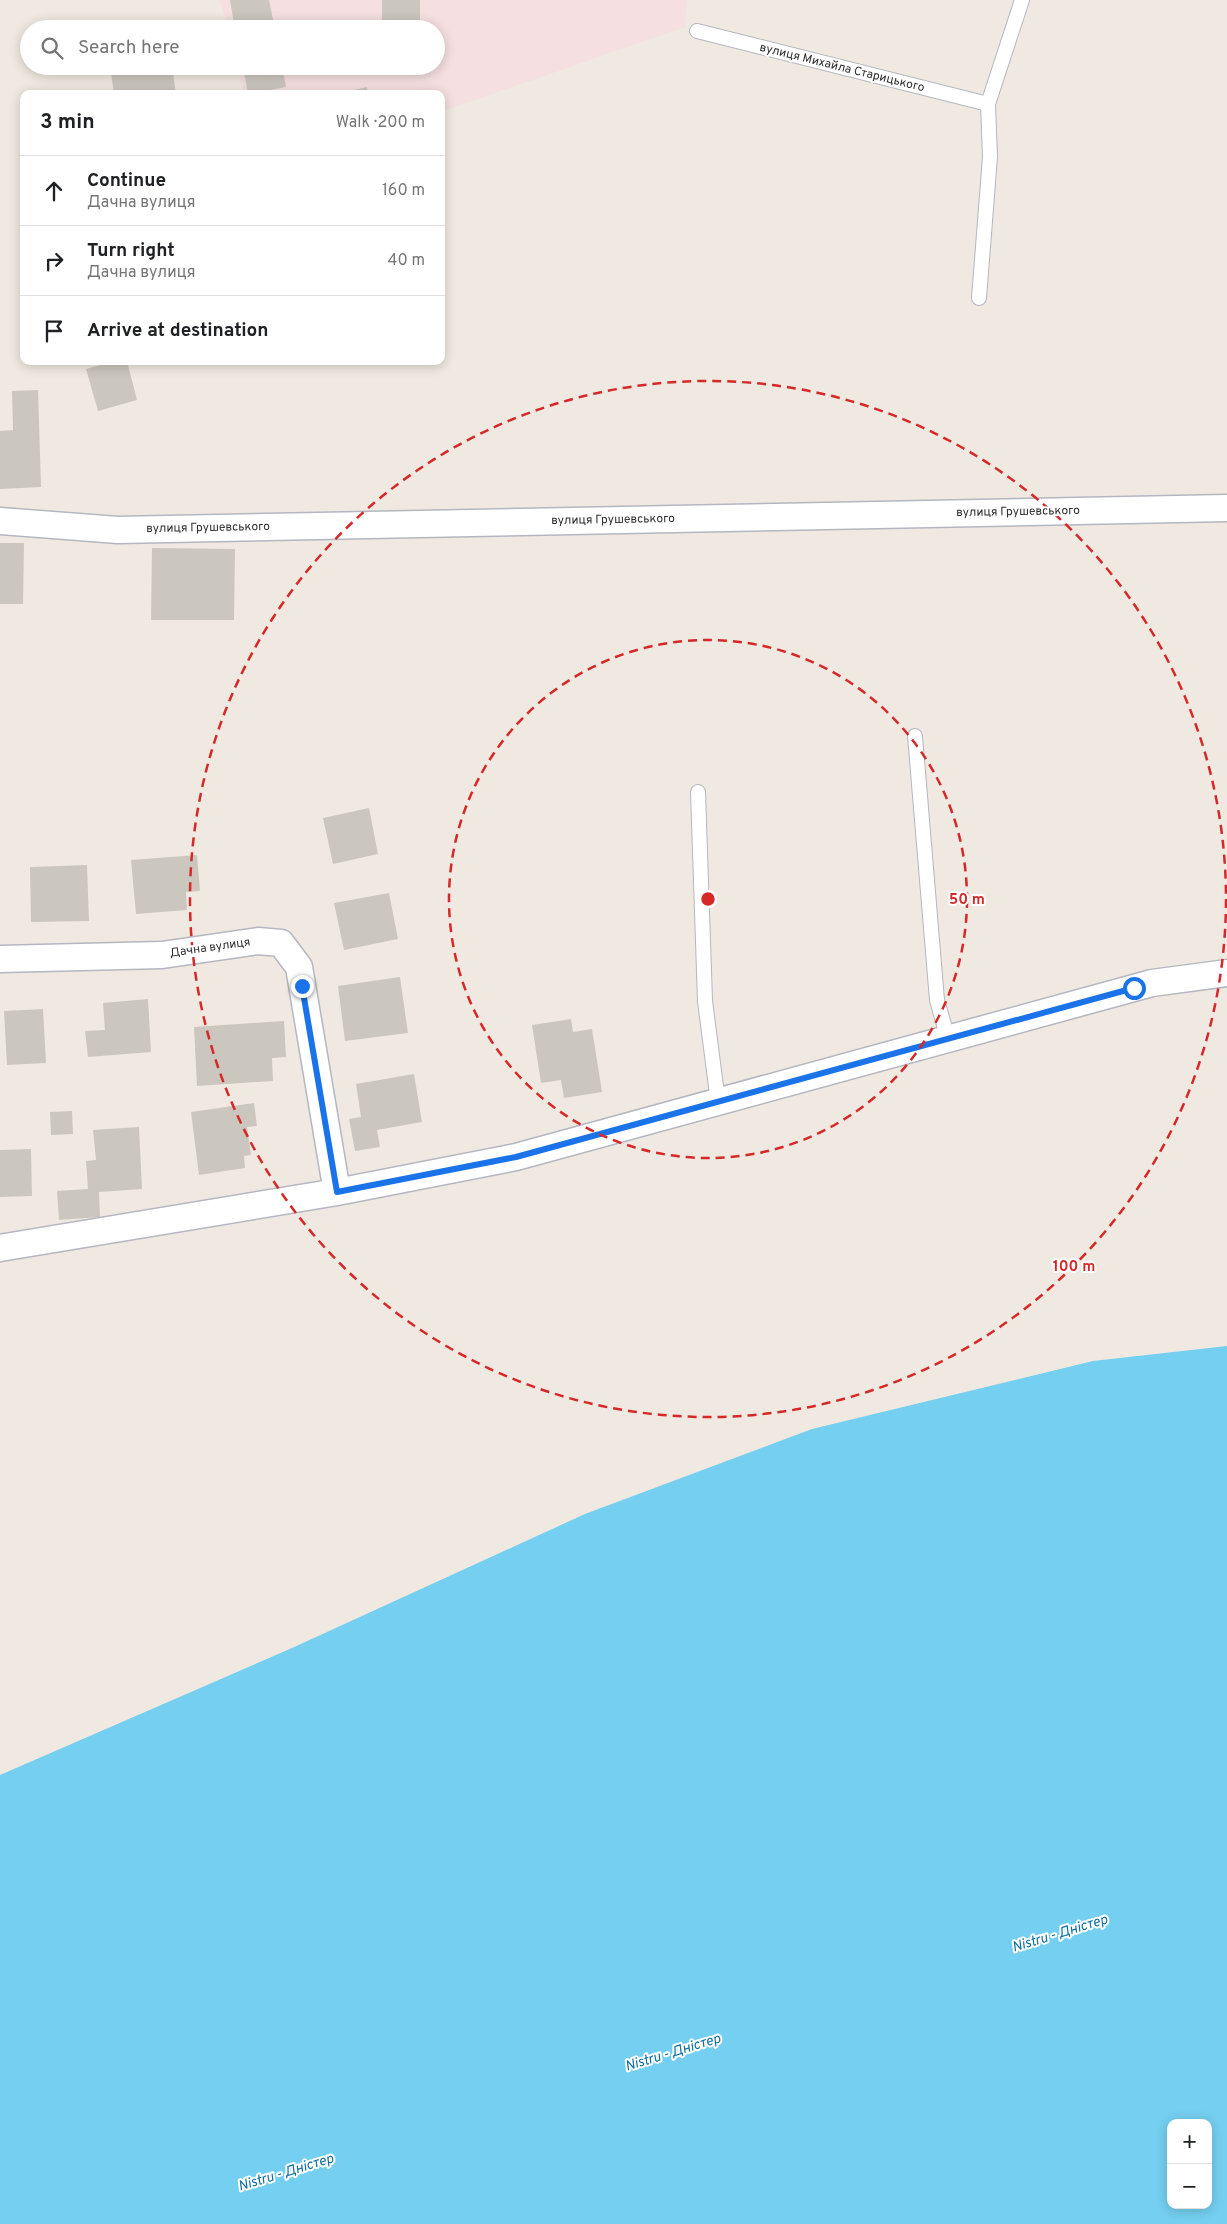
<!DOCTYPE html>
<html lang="en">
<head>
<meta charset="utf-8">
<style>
  :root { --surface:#fff; --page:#f2f2f2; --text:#202124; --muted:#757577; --line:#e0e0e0 }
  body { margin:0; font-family:Overpass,sans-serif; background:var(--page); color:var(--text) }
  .controls { position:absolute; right:15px; bottom:15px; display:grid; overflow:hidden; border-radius:10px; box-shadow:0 2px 12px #0003 }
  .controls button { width:45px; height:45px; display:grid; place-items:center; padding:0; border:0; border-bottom:1px solid var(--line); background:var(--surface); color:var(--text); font:25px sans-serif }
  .stop { position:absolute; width:15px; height:15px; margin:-11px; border:4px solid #1a73e8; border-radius:50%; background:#fff }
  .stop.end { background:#1a73e8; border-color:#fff; box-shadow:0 1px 5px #0008 }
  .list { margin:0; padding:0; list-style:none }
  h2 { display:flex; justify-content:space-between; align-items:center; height:65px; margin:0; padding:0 20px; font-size:21px }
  h2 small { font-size:16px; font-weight:400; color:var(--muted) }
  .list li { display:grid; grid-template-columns:32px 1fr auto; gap:15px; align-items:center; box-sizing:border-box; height:70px; padding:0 20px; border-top:1px solid var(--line) }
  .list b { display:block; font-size:19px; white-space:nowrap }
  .list p { margin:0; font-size:16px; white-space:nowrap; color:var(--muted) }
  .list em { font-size:16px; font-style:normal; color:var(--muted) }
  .icon { flex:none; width:28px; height:28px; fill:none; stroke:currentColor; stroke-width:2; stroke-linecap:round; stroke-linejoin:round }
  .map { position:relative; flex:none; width:1227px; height:2224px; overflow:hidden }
  .search { position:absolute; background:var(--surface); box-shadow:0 2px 12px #0003; left:20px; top:20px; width:425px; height:55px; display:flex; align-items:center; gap:12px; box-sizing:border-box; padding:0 18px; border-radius:28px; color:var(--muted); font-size:19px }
  .panel { position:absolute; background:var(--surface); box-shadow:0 2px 12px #0003; left:20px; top:90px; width:425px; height:275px; border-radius:10px }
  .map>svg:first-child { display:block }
</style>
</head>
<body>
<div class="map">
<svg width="1227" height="2224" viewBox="0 0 1227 2224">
  <rect width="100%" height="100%" fill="#efe9e1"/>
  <path fill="#f5dfe0" d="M220,0H687L685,27L443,111L441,184V94H244L237,66H436V29H228Z"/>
  <path fill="#75cff0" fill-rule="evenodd" d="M1227,1346V2224H0V1775L292,1648L585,1514L812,1429L1093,1361ZM1171,2123H1208V2205H1171Z"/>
  <path fill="#cbc7bf" d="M230,0H269L275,29H235Z
    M382,0H420V29H382Z
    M147,23L148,29H113V28Z
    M110,66H172L176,94H114Z
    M243,66H282L286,87L248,94Z
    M367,87L368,94H342V93Z
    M114,361H127L137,400L98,411L86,369Z
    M38,390L41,487L0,489V431L13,430L12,391Z
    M0,543H24L23,604H0Z
    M152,548L235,549L234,620H151Z
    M369,808L378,854L333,864L323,818Z
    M197,855L200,891L186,892L187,910L136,914L131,860Z
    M87,865L89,921L31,922L30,867Z
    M389,893L398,939L344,950L334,903Z
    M400,977L408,1033L345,1041L338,986Z
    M148,999L151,1052L88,1057L85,1031L105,1030L103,1003Z
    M43,1009L46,1063L7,1065L4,1011Z
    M571,1019L573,1032L592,1029L602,1092L564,1098L561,1080L541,1083L532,1025Z
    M284,1021L286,1057L272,1058L273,1081L197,1086L194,1027Z
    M414,1074L422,1122L377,1130L380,1147L355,1151L349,1119L361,1117L356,1084Z
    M254,1103L257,1126L247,1127L251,1155L244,1156L245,1168L199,1175L191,1112Z
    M72,1111L73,1134L51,1135L50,1112Z
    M139,1127L142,1189L99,1192L100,1217L59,1220L57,1191L88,1189L86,1161L96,1160L93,1130Z
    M31,1149L32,1196L0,1197V1150Z"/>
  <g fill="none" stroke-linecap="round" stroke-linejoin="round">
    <g stroke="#b4b7c1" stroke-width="16">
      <path id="service" d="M697,31L988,104
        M979,298L990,157L988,104L1022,0
        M915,736L937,1000L948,1039
        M698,792L705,1001L718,1102"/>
    </g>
    <g stroke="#b4b7c1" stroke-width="29">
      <path id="minor" d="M0,521L118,530L1227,508
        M0,959L162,955L258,941L281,943L299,967L337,1192
        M0,1248L337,1192L516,1157L1152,983L1227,973"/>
    </g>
    <use href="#service" stroke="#fff" stroke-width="14"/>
    <use href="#minor" stroke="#fff" stroke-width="26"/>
  </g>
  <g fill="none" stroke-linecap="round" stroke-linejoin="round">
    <path stroke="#1a73e8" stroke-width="6" d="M302,986L337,1192L516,1157L1134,988"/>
  </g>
  <g fill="none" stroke="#d62828" stroke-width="2.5" stroke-dasharray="9 6">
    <circle cx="708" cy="899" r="259"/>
    <circle cx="708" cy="899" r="518"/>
  </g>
  <g text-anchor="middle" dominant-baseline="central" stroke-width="4" stroke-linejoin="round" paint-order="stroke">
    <g font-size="12" fill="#2e2e2e" stroke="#fff">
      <text transform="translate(842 68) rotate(14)">вулиця Михайла Старицького</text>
      <text transform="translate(1018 512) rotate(-1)">вулиця Грушевського</text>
      <text transform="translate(613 520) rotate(-1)">вулиця Грушевського</text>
      <text transform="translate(208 528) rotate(-1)">вулиця Грушевського</text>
      <text transform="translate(210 948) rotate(-8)">Дачна вулиця</text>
    </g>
    <g font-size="14" font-style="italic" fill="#0d6fa3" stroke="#fff">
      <text transform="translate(1060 1934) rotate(-17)">Nistru - Дністер</text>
      <text transform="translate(673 2053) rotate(-17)">Nistru - Дністер</text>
      <text transform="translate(286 2173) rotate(-17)">Nistru - Дністер</text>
    </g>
  </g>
  <circle cx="708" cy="899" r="8" fill="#d62828" stroke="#fff" stroke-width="2.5"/>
  <g font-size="15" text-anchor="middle" font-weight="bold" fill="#d62828" stroke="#fff" stroke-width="4" stroke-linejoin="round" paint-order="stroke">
    <text x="967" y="904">50 m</text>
    <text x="1074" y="1271">100 m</text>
  </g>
</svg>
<div class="controls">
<button>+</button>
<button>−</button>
</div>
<div class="stop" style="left:1134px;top:988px"></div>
<div class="stop end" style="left:302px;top:986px"></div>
<div class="search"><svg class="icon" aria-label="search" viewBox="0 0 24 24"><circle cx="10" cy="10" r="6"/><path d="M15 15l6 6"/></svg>Search here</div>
<section class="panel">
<h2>3 min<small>Walk · 200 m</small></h2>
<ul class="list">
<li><svg class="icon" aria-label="ahead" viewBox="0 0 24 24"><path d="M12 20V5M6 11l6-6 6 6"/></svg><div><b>Continue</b><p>Дачна вулиця</p></div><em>160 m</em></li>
<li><svg class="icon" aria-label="right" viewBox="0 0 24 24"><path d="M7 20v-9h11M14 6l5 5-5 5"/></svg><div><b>Turn right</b><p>Дачна вулиця</p></div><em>40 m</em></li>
<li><svg class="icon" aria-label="arrive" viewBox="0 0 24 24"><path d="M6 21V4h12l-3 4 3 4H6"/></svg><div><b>Arrive at destination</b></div></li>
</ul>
</section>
</div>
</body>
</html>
